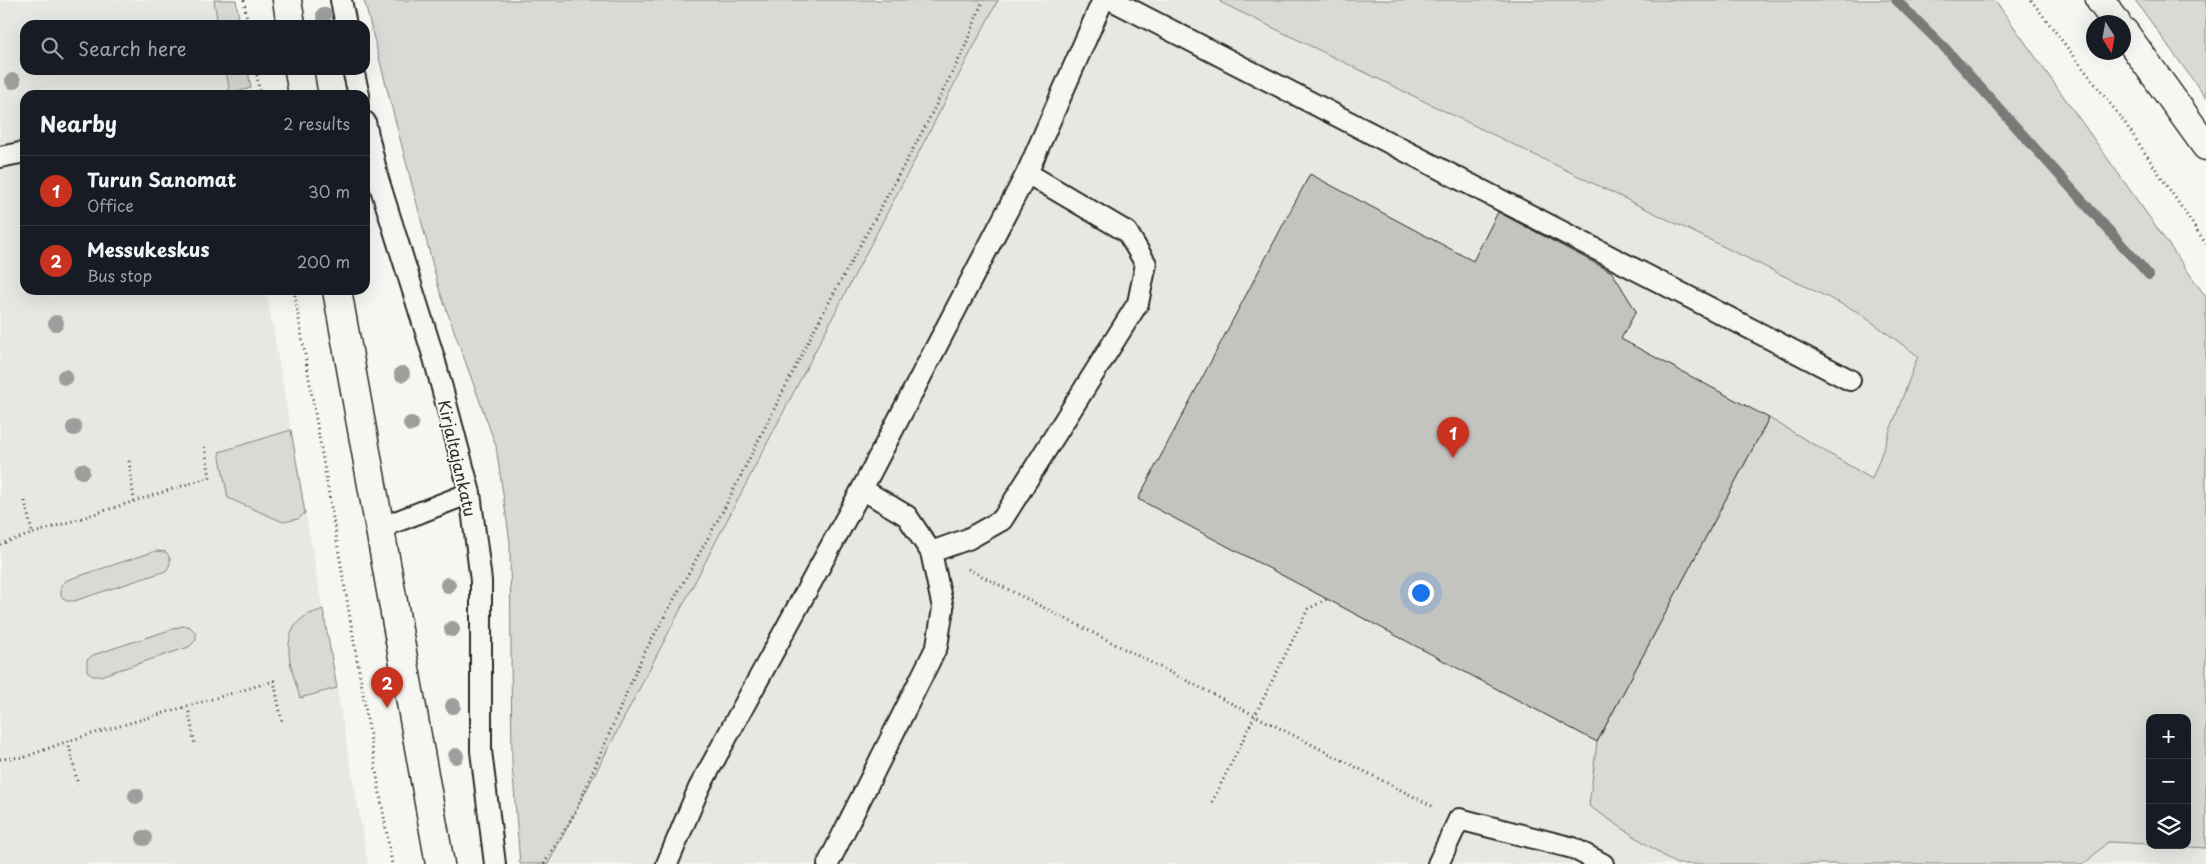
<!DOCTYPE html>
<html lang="en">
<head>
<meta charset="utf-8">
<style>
  :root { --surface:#171b24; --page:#20242c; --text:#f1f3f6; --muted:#9ea1a6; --line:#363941; --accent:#c8321e }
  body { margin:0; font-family:"Playpen Sans",sans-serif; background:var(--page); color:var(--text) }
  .controls { position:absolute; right:15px; bottom:15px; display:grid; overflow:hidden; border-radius:10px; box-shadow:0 5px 20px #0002 }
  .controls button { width:45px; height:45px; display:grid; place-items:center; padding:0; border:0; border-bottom:1px solid var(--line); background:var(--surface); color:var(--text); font:25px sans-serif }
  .compass { position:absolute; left:2086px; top:15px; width:45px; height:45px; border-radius:50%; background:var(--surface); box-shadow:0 5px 20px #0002; rotate:169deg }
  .you { position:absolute; left:1420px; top:592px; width:18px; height:18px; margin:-12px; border:4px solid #fff; border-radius:50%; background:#1a73e8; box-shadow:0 0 0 8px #1a73e833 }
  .badge { display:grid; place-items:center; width:32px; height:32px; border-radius:50%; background:var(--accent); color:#fff; font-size:16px; font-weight:700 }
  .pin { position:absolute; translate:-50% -41px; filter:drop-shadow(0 1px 2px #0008) }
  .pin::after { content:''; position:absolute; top:26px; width:18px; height:15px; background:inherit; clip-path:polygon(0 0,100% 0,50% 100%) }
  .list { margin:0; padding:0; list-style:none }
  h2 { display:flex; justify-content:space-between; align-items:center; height:65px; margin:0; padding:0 20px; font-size:21px }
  h2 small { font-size:16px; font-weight:400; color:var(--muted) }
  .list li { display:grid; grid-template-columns:32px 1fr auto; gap:15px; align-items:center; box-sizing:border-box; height:70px; padding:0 20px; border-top:1px solid var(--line) }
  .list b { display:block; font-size:19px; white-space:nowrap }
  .list p { margin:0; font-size:16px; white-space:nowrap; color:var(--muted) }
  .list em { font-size:16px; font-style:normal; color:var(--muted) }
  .icon { flex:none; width:28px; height:28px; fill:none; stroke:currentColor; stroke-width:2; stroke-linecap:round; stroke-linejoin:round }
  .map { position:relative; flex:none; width:2206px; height:864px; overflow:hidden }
  .search { position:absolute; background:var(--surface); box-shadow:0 5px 20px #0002; left:20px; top:20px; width:350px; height:55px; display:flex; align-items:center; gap:12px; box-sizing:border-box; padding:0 18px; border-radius:15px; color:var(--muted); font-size:19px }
  .panel { position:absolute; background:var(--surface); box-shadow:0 5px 20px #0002; left:20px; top:90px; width:350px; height:205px; border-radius:15px }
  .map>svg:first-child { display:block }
</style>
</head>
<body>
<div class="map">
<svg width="2206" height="864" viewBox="0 0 2206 864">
  <rect width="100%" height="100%" fill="#f6f6f2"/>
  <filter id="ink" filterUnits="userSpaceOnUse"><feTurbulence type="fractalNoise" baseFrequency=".02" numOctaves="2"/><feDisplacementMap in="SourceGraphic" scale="10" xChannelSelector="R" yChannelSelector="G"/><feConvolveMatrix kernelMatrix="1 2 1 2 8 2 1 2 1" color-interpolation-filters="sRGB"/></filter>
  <g filter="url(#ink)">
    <path fill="#e7e7e3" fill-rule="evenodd" d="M0,0H214L218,25H25V70H226L230,95H25V290H266L368,864H0Z
      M998,0H1220V2L1858,312L2206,297V864H548ZM2150,718H2187V845H2150Z"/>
    <path fill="#d9d9d5" stroke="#828280" d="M214,0H236L240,25H218Z
      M364,0H998L548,864H520L512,763L510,542L496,446L439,289Z
      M1220,0H1995L2206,297V848L2162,845H2187V718H2150V844L2108,842L2084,864H1676L1589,806L1597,742L1769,418L1872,479L1918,356L1858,312L1220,2Z
      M2135,0H2206V98Z
      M226,70H248L251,88L230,94Z
      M291,430L305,513L298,519L283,522L228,498L219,452Z
      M156,551L166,552C172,559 171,564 166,571L74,601H66L61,596V585L67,580Z
      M323,609L337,688L300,698C293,673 277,636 304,617C309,613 317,612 323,609Z
      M182,626H189L196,633V640L189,647L100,676H93L87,671V660L93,655Z"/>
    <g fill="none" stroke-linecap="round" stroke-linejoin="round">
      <path stroke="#7a7a78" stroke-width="10" d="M1896,0L1945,48L2149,275"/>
    </g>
    <path fill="#c3c3c0" stroke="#2b2b2b" d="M1310,174L1473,261L1498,212L1612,272L1636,311L1621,339L1769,418L1597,742L1138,499Z"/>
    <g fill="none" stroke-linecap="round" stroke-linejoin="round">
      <g stroke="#2b2b2b" stroke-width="24">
        <path id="lane" d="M341,0L346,25
          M1112,0L1850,380
          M353,70L359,95
          M365,122L378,179L434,358L470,493L481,581V751L495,864
          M0,157L25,152
          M380,528L470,493
          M931,552L968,539L1002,520L1138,303L1146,264L1127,232L1027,173
          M667,864L699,788L862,489L1027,173L1103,0
          M828,864L937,646L943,608L931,552L907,516L862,489
          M1438,864L1459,819L1573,848L1603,864"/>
      </g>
      <g stroke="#2b2b2b" stroke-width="31">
        <path id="street" d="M287,0L291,25
          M299,70L303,95
          M337,290L440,864"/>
      </g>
      <g stroke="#2b2b2b" stroke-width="31">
        <path id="secondary" d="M2100,0L2116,22
          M2124,32L2206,146"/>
      </g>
      <path stroke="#2b2b2b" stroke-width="3" stroke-dasharray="1 4" stroke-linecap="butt" d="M244,0L248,25
        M2031,0L2125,123L2206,244
        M256,70L260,95
        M294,290L392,864
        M129,461L134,500
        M25,501L32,533
        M0,544L210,477L204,443
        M968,569L1434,807
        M188,707L195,745
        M68,741L78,785
        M0,759L25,757L68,741L274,681L282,722
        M1212,802L1308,609L1327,599
        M544,864L576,811L642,657L724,509L816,326L926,125L964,49L983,0"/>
      <use href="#lane" stroke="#f6f6f2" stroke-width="20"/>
      <use href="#street" stroke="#f6f6f2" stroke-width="28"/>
      <use href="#secondary" stroke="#f6f6f2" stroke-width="28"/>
    </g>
    <g fill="#9e9e9c">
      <circle cx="324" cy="15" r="8"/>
      <circle cx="13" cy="81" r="8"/>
      <circle cx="56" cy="323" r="8"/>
      <circle cx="402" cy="374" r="8"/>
      <circle cx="65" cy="377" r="8"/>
      <circle cx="411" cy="424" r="8"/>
      <circle cx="74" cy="428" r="8"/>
      <circle cx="82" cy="471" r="8"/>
      <circle cx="448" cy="585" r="8"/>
      <circle cx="452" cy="629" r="8"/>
      <circle cx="453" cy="706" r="8"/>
      <circle cx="456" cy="756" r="8"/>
      <circle cx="136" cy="796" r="8"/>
      <circle cx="144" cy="838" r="8"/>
    </g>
  </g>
  <g text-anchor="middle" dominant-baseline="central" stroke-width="4" stroke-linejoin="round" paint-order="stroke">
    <g font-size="16" fill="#2b2b2b" stroke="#f6f6f2">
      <text transform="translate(458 458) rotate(77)">Kirjaltajankatu</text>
    </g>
  </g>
</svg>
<div class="controls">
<button>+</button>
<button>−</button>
<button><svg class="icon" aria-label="layers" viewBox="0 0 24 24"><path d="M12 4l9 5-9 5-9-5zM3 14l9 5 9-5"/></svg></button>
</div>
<svg class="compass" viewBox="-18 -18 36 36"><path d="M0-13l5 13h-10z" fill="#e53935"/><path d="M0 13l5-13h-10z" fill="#9ea1a6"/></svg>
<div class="you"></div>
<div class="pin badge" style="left:1453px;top:458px">1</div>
<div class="pin badge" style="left:387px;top:708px">2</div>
<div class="search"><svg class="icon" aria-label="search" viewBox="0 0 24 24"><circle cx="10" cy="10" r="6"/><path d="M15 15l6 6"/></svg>Search here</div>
<section class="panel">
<h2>Nearby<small>2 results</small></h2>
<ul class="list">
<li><span class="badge">1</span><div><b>Turun Sanomat</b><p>Office</p></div><em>30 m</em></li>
<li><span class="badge">2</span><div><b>Messukeskus</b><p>Bus stop</p></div><em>200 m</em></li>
</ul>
</section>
</div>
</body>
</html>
